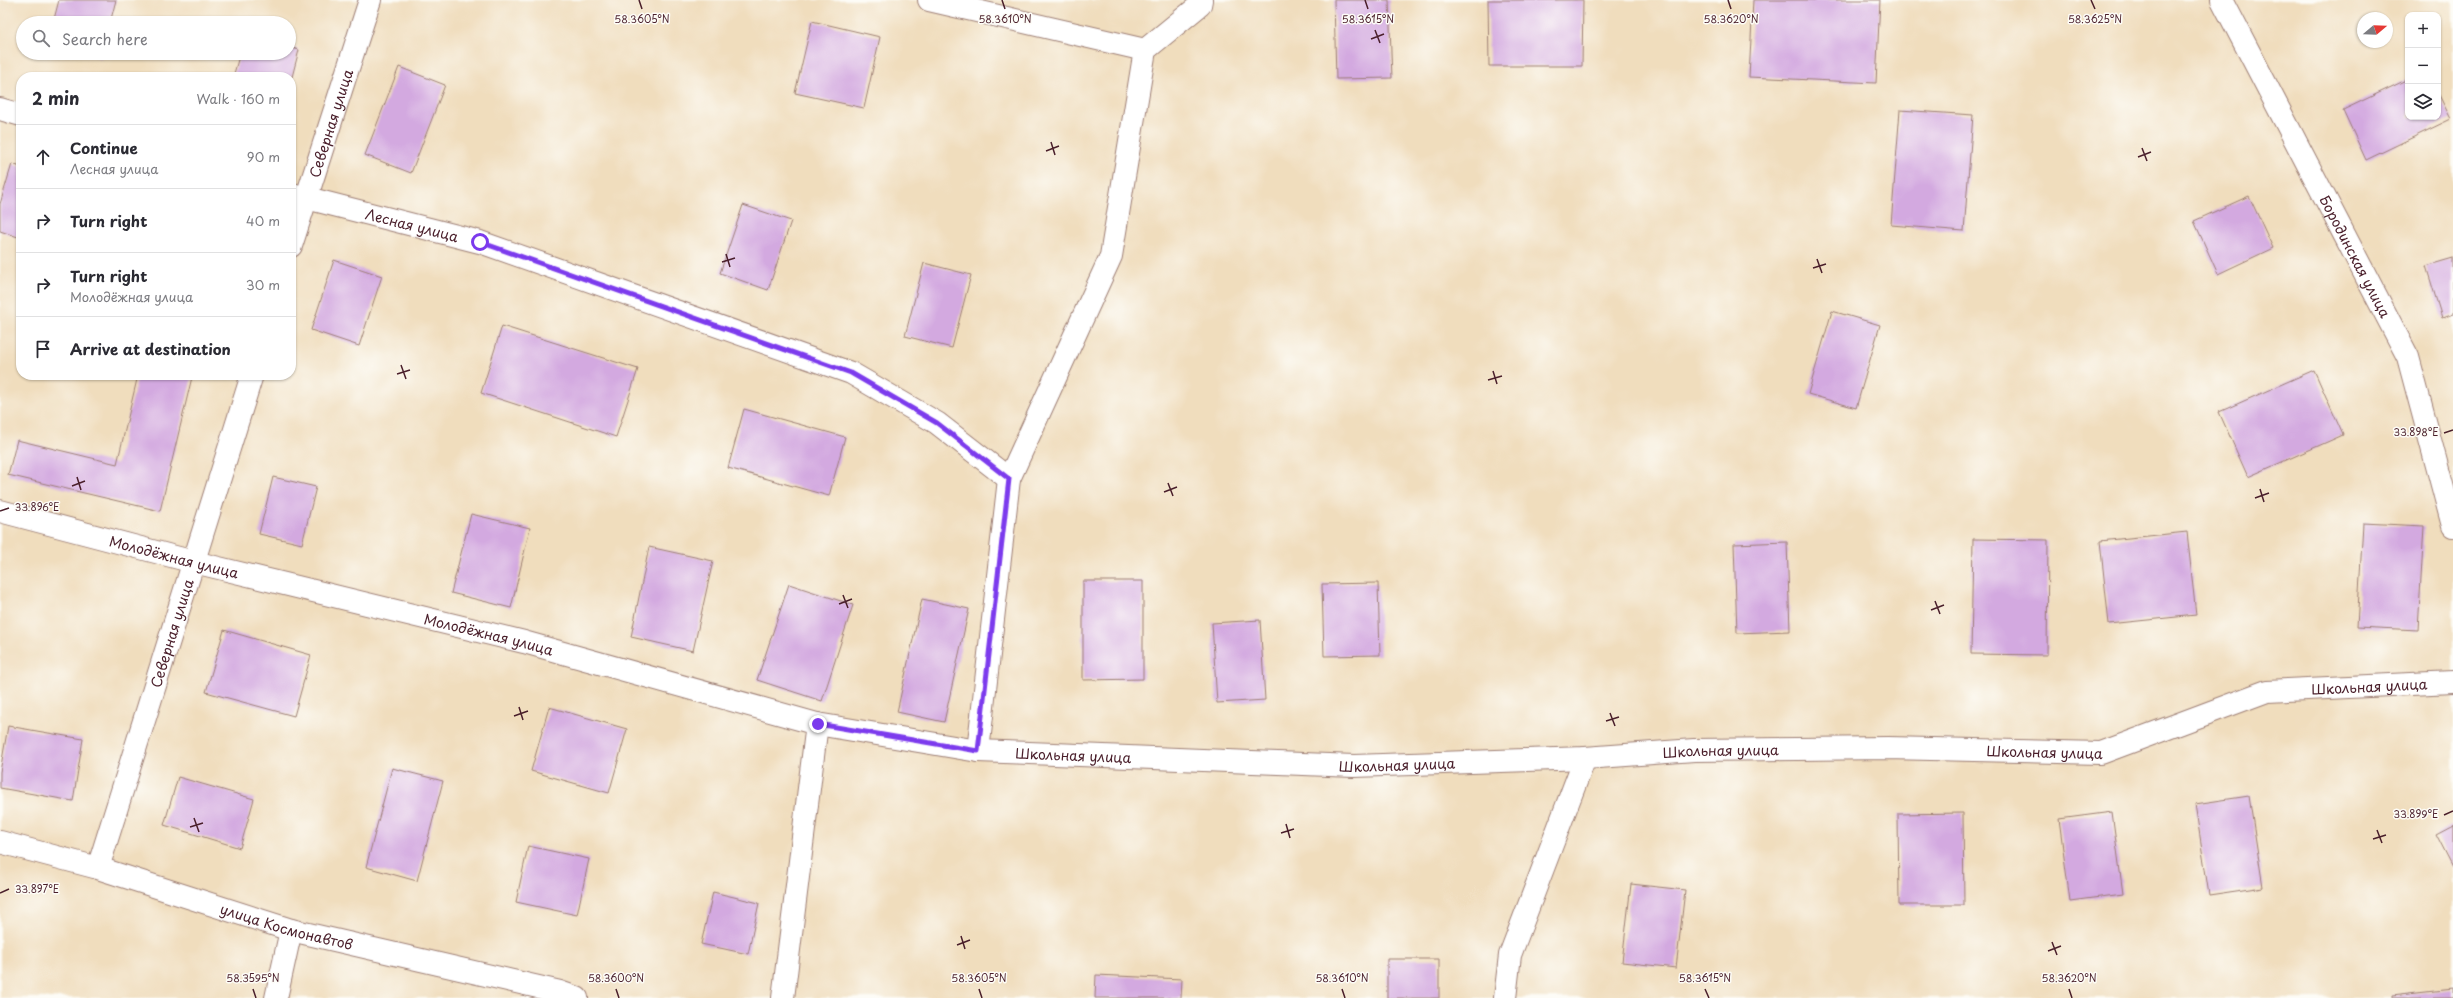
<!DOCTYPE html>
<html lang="en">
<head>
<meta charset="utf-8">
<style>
  :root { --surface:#fff; --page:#f7f7f7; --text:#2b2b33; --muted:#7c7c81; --line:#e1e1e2 }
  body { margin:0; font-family:"Playpen Sans",sans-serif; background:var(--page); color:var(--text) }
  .controls { position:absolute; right:12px; top:12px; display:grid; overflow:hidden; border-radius:8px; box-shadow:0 1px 3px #0004 }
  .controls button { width:36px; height:36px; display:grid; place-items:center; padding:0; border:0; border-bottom:1px solid var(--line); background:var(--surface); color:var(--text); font:20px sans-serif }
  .compass { position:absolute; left:2357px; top:12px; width:36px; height:36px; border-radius:50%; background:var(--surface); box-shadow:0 1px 3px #0004; rotate:71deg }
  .stop { position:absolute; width:12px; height:12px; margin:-9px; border:3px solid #7c3aed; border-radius:50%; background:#fff }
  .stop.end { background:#7c3aed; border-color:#fff; box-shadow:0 1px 4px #0008 }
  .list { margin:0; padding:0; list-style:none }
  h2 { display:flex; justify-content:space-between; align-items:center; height:52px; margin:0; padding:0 16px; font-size:17px }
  h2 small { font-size:13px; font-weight:400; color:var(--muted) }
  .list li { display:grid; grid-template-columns:26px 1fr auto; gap:12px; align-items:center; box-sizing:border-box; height:64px; padding:0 16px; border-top:1px solid var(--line) }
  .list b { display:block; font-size:15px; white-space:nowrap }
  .list p { margin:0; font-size:13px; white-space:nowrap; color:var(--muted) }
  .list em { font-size:13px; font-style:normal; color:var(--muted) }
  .icon { flex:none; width:22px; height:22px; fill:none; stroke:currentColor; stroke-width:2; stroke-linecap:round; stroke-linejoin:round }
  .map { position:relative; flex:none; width:2453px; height:998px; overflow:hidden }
  .search { position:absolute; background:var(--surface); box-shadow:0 1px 3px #0004; left:16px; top:16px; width:280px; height:44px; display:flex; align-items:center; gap:10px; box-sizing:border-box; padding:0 14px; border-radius:22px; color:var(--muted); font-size:15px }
  .panel { position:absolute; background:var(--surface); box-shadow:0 1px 3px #0004; left:16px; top:72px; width:280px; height:308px; border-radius:16px }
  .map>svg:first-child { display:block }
</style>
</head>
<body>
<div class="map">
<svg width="2453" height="998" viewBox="0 0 2453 998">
  <rect width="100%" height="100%" fill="#fdfcf7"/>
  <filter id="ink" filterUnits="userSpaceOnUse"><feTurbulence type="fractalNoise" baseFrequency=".025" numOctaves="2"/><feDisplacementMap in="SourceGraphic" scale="8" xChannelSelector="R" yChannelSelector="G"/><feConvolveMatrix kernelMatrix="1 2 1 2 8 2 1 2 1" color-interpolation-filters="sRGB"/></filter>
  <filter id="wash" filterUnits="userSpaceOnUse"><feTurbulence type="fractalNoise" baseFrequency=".012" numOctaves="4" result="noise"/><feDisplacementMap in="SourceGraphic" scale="16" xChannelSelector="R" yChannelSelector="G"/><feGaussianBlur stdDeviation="0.9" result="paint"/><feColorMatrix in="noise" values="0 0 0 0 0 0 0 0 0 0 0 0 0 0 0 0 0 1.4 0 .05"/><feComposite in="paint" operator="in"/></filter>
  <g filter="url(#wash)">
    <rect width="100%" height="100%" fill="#f0ddbd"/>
    <g id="blocks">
      <path fill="#d3a9e0" d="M59,0H116L110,23H53Z
        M1334,0H1389L1392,78L1336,79Z
        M1488,0H1583L1582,66H1489Z
        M1753,0H1880L1876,83L1749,77Z
        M812,21L880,37L864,108L795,93Z
        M289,47L299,50L292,77H233L240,53H289Z
        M84,53H102L101,58Z
        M399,67L445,85L411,173L365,155Z
        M2408,79V117H2438V93L2451,119L2366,160L2343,110Z
        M1900,110L1973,115L1964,231L1891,225Z
        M12,164L21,167V238L0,231V204Z
        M2249,196L2273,248L2218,274L2194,221Z
        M743,205L791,221L768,290L720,273Z
        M2453,258V314L2442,318L2426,266Z
        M334,260L382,276L359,346L311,330Z
        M924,263L971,275L952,348L905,336Z
        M1832,311L1880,325L1856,408L1808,394Z
        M502,326L638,369L616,437L481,393Z
        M2314,370L2343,435L2248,477L2219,412Z
        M138,375H184L192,377L160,511L8,475L17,440L117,464Z
        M744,409L845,437L829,496L728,468Z
        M273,477L316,487L302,544L259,534Z
        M471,514L530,528L511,608L451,593Z
        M2363,523L2424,526L2418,630L2357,627Z
        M2187,532L2196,615L2109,624L2100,541Z
        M1973,539L2048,540L2047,655L1971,654Z
        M1787,542L1790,631L1737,633L1734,544Z
        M649,547L713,561L693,651L631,637Z
        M1083,581H1143V679L1083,680Z
        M1378,583L1380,655L1324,656L1322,584Z
        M789,584L853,605L822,701L757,680Z
        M922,599L969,609L944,722L897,712Z
        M1260,620L1265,700L1217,703L1212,623Z
        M224,630L311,655L294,716L206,692Z
        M549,707L627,729L609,793L531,771Z
        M8,726L83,739L73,801L0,788V772Z
        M392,768L443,781L417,881L366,867Z
        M178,777L254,799L240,848L164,825Z
        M2249,796L2263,887L2209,895L2195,804Z
        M2112,812L2123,894L2070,901L2059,819Z
        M1963,813L1964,905H1899L1898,814Z
        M2453,825V867L2436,834Z
        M528,846L589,859L577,915L516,902Z
        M1631,884L1685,890L1676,968L1622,962Z
        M713,892L759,903L748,954L701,944Z
        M1387,959H1439V998H1387Z
        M1096,975L1182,979L1181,998H1095Z
        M2453,989V998H2392V996Z"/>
    </g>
  </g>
  <g filter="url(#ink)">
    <use href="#blocks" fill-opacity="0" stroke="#9d7e74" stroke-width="1"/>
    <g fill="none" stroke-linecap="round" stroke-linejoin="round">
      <g stroke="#9d7e74" stroke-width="24">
        <path id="service" d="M276,998L291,930"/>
      </g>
      <g stroke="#9d7e74" stroke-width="24">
        <g id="minor">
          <path d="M929,0L1145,50"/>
          <path id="s1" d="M2222,0L2408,357L2453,526"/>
          <path d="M0,109L21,115"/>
          <path id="s2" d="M291,194L480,242L851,373L937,423L1009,479"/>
          <path id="s3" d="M291,246L370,0"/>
          <path id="s4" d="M0,511L194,562L524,642L817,724L978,751L1354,766L1585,758L1694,750L1888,748L2101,753L2267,691L2453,682"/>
          <path d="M978,751L1009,479L1111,256L1145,50L1200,5L1201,0"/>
          <path id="s5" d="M0,842L98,868L291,930L560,992L577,998"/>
          <path id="s6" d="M98,868L252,375"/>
          <path d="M783,998L817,724"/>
          <path d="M1505,998L1510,955L1585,758"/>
        </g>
      </g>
      <use href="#service" stroke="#fff" stroke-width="22"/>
      <use href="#minor" stroke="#fff" stroke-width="22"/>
    </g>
  </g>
  <g fill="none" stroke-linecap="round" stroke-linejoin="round" filter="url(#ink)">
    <path stroke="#7c3aed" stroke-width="5" d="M480,242L851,373L937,423L1009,479L978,751L818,724"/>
  </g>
  <path fill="none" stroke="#4a1f2b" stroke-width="1.5" d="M639,0L642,9M1002,0L1005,9M1365,0L1368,9M1728,0L1731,9M2091,0L2095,9M1375,30L1380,43M1371,39L1384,34M1051,142L1055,155M2142,148L2147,161M1046,151L1059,146M2138,157L2151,152M726,254L730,267M1817,259L1822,273M722,262L735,258M1813,268L1826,264M401,365L406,379M1493,371L1497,384M397,374L410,370M1488,380L1502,376M2444,433L2453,430M77,477L81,490M1168,483L1173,496M72,486L85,481M2260,489L2264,502M1164,492L1177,487M2255,498L2269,493M0,511L9,508M843,595L848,608M1935,601L1940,614M839,604L852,599M1931,610L1944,605M519,707L523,720M1610,713L1615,726M514,716L528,711M1606,721L1619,717M2444,815L2453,811M194,818L199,832M1286,824L1290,838M190,827L203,823M2377,830L2382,843M1281,833L1294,829M2373,839L2386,835M0,893L9,889M961,936L965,949M2052,942L2057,955M957,945L970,940M2048,951L2061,946M253,989L256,998M616,989L619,998M979,989L982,998M1342,989L1345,998M1705,989L1709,998M2069,989L2072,998"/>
  <g text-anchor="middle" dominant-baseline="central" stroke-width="3" stroke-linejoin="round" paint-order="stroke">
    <g font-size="14" fill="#4a1f2b" stroke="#fdfcf7">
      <text stroke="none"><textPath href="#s3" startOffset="129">Северная улица</textPath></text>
      <text stroke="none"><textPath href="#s2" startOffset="125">Лесная улица</textPath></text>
      <text stroke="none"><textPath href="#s1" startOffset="289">Бородинская улица</textPath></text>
      <text stroke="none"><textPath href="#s4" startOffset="180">Молодёжная улица</textPath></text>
      <text stroke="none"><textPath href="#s6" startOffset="246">Северная улица</textPath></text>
      <text stroke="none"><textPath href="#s4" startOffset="504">Молодёжная улица</textPath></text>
      <text stroke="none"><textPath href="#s4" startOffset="2411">Школьная улица</textPath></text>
      <text stroke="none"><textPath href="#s4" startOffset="2075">Школьная улица</textPath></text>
      <text stroke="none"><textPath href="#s4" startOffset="1751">Школьная улица</textPath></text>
      <text stroke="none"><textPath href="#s4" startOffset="1103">Школьная улица</textPath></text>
      <text stroke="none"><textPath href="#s4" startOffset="1427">Школьная улица</textPath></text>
      <text stroke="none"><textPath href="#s5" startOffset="299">улица Космонавтов</textPath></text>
    </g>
  </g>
  <g font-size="10" text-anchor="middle" fill="#4a1f2b" stroke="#fdfcf7" stroke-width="3" stroke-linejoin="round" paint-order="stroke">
    <text x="642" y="23">58.3605°N</text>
    <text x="1005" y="23">58.3610°N</text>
    <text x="1368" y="23">58.3615°N</text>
    <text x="1731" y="23">58.3620°N</text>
    <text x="2095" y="23">58.3625°N</text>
    <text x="2416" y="436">33.898°E</text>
    <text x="37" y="511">33.896°E</text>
    <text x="2416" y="818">33.899°E</text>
    <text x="37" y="893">33.897°E</text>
    <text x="253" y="982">58.3595°N</text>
    <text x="616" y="982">58.3600°N</text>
    <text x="979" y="982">58.3605°N</text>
    <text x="1342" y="982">58.3610°N</text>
    <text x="1705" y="982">58.3615°N</text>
    <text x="2069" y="982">58.3620°N</text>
  </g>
</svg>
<div class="controls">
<button>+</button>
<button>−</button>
<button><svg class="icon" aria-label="layers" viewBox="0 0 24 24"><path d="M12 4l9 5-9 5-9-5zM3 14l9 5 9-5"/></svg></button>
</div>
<svg class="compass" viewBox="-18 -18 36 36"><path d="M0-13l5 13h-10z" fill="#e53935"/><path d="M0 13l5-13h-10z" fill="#7c7c81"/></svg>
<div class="stop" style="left:480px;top:242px"></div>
<div class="stop end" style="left:818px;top:724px"></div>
<div class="search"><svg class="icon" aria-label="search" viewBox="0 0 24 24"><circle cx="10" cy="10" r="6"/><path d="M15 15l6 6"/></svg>Search here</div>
<section class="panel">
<h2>2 min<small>Walk · 160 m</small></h2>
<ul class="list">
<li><svg class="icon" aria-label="ahead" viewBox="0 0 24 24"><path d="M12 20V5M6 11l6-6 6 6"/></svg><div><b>Continue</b><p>Лесная улица</p></div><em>90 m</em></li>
<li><svg class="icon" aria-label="right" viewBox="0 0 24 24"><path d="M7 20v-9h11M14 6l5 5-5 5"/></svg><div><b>Turn right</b></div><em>40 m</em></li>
<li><svg class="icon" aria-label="right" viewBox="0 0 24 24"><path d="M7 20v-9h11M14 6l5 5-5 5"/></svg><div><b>Turn right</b><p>Молодёжная улица</p></div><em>30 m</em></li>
<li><svg class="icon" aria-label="arrive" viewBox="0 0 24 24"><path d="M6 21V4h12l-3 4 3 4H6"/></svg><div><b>Arrive at destination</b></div></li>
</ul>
</section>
</div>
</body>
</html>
